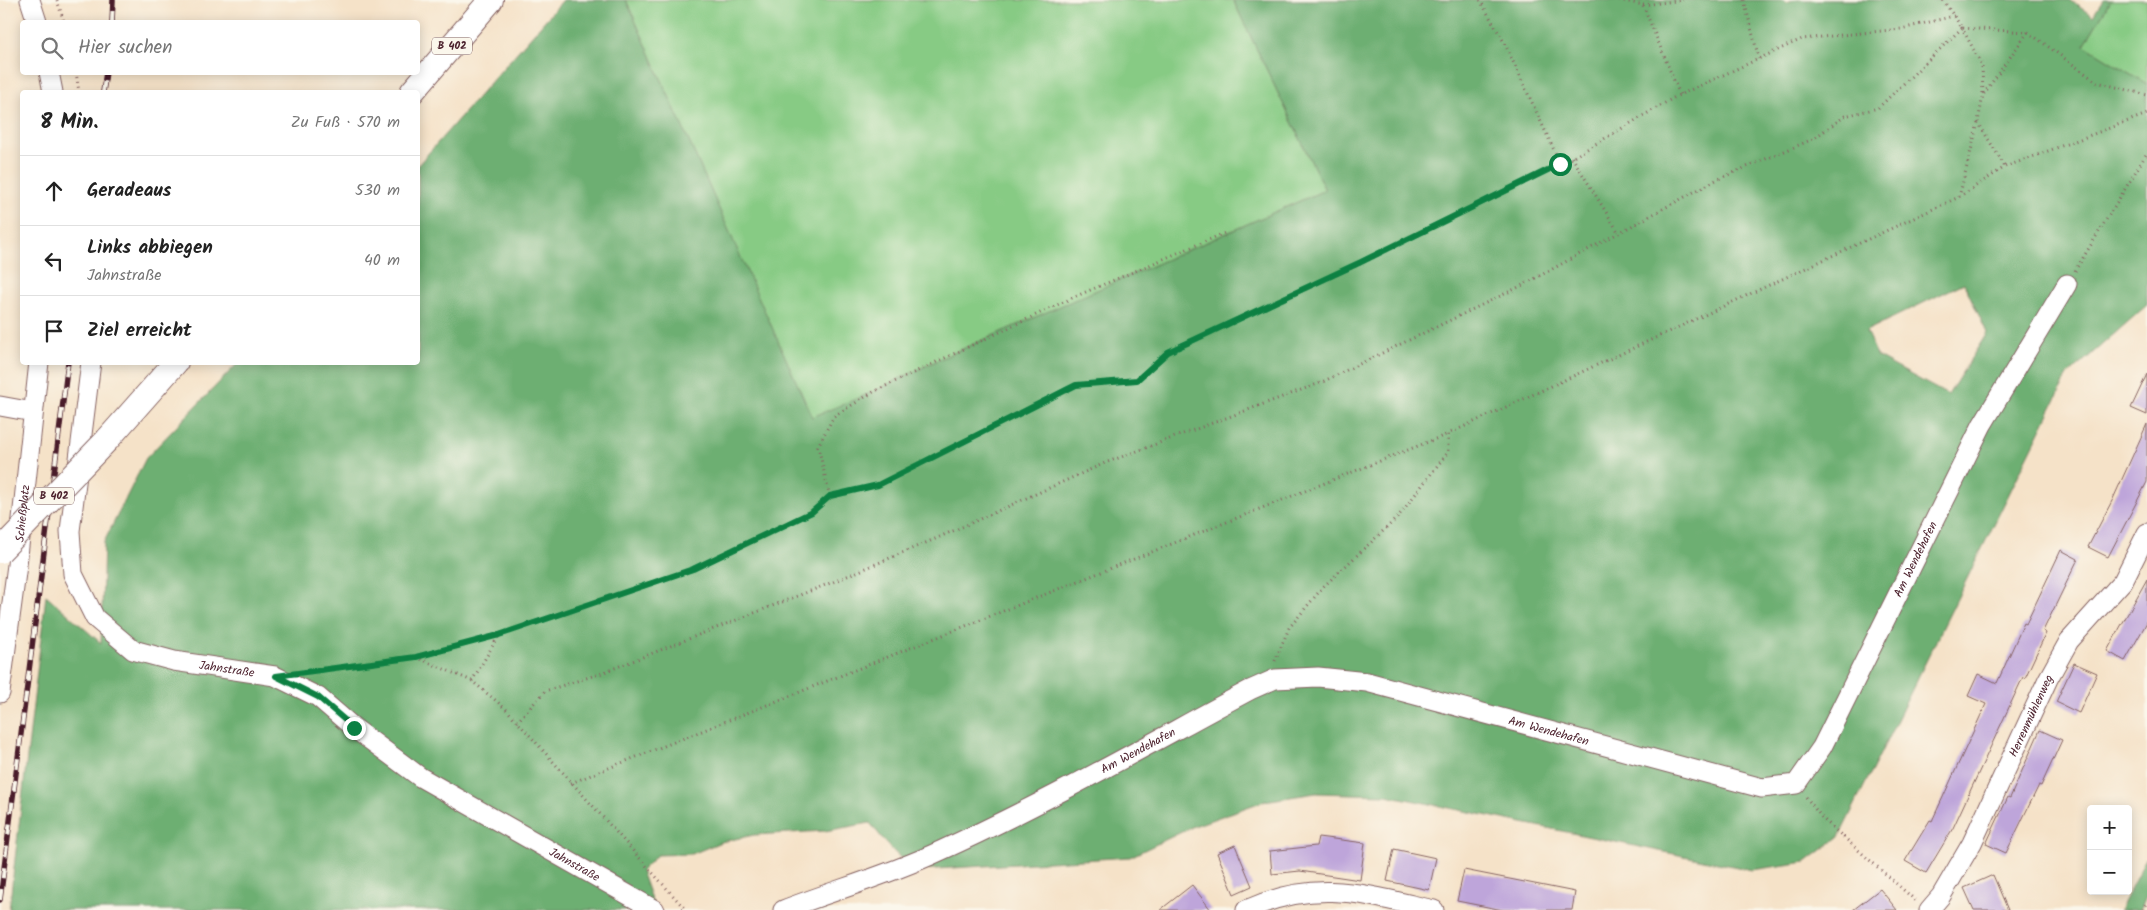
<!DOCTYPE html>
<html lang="de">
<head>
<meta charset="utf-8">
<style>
  :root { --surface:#fff; --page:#f2f2f2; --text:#222; --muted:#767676; --line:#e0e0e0 }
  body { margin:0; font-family:Kalam,sans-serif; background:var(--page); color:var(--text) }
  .controls { position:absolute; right:15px; bottom:15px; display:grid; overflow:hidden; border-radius:5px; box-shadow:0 2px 12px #0003 }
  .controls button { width:45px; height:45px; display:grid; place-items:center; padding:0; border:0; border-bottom:1px solid var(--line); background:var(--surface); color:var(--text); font:25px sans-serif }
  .stop { position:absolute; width:15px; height:15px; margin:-11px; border:4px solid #0b8043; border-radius:50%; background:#fff }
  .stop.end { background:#0b8043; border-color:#fff; box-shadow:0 1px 5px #0008 }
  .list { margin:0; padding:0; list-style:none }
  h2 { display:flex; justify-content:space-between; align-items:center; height:65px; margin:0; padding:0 20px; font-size:21px }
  h2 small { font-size:16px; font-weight:400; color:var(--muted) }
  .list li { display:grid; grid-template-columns:32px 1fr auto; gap:15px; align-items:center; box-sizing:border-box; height:70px; padding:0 20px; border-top:1px solid var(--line) }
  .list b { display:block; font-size:19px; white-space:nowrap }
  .list p { margin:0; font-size:16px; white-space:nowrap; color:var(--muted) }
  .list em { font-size:16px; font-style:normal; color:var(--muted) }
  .icon { flex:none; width:28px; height:28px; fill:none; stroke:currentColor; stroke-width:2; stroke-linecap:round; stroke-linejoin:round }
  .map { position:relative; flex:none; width:2147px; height:910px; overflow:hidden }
  .search { position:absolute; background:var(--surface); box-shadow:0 2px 12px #0003; left:20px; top:20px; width:400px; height:55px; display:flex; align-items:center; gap:12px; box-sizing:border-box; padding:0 18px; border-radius:5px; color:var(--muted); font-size:19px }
  .panel { position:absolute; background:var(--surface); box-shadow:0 2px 12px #0003; left:20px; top:90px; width:400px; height:275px; border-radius:5px }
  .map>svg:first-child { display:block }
</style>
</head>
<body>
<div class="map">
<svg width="2147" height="910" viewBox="0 0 2147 910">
  <rect width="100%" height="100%" fill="#fbf7ec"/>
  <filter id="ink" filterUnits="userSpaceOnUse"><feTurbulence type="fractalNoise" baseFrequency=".02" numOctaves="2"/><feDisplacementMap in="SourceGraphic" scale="10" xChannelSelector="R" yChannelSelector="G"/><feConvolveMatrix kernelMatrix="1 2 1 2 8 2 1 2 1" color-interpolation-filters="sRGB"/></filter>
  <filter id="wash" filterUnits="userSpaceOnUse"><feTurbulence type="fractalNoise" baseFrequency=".0096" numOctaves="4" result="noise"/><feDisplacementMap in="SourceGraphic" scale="20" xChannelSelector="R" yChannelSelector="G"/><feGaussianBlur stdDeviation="1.12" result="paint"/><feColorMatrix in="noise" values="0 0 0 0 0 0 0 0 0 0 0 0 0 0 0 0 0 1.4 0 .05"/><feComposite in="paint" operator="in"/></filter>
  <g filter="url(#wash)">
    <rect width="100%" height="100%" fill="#f5e2c8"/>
    <path fill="#87cb84" stroke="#687558" d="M626,0H1233L1325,190L942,358L875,391L812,418Z
      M2111,0H2147V84L2084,45Z"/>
    <path fill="#6daf72" stroke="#5c674e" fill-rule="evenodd" d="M563,0H626L812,417L875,391L942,358L1325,190L1233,0H1784L1785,2L1795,0H2069L2093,16L2103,0H2111L2084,45L2147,84V305L2068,375L1839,837L1806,862L1752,870L1386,795L1316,793L1264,801L1194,826L1130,857L920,870C898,861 885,841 870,823L825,831L754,835L721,842L692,854L657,855L641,871L655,910H9L46,595L101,643L104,542L146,458L238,363L418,362V165ZM1964,283L1987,333L1948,395L1878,357L1866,331Z
      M2147,857V894L2140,910H2119Z"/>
    <g id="blocks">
      <path fill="#bea5da" d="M2147,374V415L2131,408Z
        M2147,424V482L2108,557L2088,547L2113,499Z
        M2061,550L2078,559L2043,631L2046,633L2025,678L2023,677L1953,828L1926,873L1905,861L1930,820L1932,821L1986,704L1968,696L1978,674L1997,683L2024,623L2026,624Z
        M2147,579V622L2125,661L2107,651Z
        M2074,663L2097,673L2079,713L2056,702Z
        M2040,730L2062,740L2041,786L2039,785L2006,853L1986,844L2008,797L2010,798Z
        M1318,837L1365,843L1360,880L1300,871L1272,874L1270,851L1316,846Z
        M1235,845L1252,886L1234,894L1217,853Z
        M1394,849L1436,858L1429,890L1387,881Z
        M1464,870L1575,892L1572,910H1503L1457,901Z
        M1993,875L2008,910H1974L1964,888Z
        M1192,885L1211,910H1160Z
        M1880,889L1897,910H1853Z"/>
    </g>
  </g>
  <g filter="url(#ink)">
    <use href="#blocks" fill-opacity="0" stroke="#866362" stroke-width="1"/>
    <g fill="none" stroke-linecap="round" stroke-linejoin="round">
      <g stroke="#866362" stroke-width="21">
        <g id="minor">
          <path d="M30,0L37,22"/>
          <path d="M49,72L53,92"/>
          <path id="s1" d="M91,362L70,531L73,574L95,618L133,650L174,661L275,676L318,697L354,728L420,777L655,910"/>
          <path d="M0,406L33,412"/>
          <path id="s2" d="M0,693L17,565L39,362"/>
          <path id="s3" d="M783,910C835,890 889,875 940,851C1046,803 1147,745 1250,690L1275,679L1318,677L1367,682L1762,788L1796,784L1822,747L1982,425L2067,284"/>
          <path d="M1246,910C1317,878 1363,894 1434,910"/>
          <path id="s4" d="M1929,910L1941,896L1972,843L2048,679L2069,641L2123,581L2147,533"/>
        </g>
      </g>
      <g stroke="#866362" stroke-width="26">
        <path id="major" d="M412,92L491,0
          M107,440L176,362"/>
      </g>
      <path stroke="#866362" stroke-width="3" stroke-dasharray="1 4" stroke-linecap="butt" d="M57,0L64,22
        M1480,0L1504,42L1560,163
        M1619,0L1643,5L1680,95
        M1744,0L1759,59
        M1943,0L1962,28L2028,32L1983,95L1978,122L2005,167
        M1643,5L1683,0
        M2028,32L2097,82L2147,95
        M76,72L79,92
        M1572,157L1619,233
        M1959,197L1978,123
        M2075,271L2147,153
        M830,497L878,485L1076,385L1137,380L1168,352L1361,263L1570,159L1675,97L1802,39L1901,29L1954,16
        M416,657L472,681L506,709L686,910
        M1275,661L1289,628L1323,587L1397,518L1448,452V434L1959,197L2005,167L2147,114
        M308,672L416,657L498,635
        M472,681L499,635L693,569L811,512L830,497L818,446L834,416L875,391L1074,297L1227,232
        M517,722L545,691L602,673L833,582L935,539L1105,463L1320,383L1521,286L1716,180L1813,139L1845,116L1878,108L1962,28L1982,65L1983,95
        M571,783L1448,434
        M1806,797L1822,818L1916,901
        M2143,910L2147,901"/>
      <use href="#minor" stroke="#fff" stroke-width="19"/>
      <use href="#major" stroke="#fff" stroke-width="24"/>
      <g stroke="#4a1f2b" stroke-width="5.5">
        <path id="rail" d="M112,22L113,0
          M103,92L106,72
          M0,900L68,362"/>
      </g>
      <use href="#rail" stroke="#fbf7ec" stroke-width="4" stroke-dasharray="11" stroke-linecap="butt"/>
      <g stroke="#866362" stroke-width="26" stroke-linecap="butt">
        <path id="major-bridge" d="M0,551L107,440"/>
      </g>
      <use href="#major-bridge" stroke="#fff" stroke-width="24"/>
    </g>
  </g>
  <g fill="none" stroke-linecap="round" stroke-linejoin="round" filter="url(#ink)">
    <path stroke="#0b8043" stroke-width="6" d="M354,728L318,697L276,676L416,657L499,635L693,569L812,512L830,496L878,485L1076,385L1137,380L1168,352L1361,262L1560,164"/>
  </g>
  <g text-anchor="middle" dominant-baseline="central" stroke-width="5" stroke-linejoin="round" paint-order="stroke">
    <g fill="#fbf7ec" stroke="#7f6065" stroke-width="1">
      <rect x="432" y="37.5" width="40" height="17" rx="4"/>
      <rect x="34" y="487.5" width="40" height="17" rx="4"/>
    </g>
    <g font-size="11" font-weight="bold" fill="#4a1f2b">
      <text x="452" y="46">B 402</text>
      <text x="54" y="496">B 402</text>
    </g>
    <g font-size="12" fill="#4a1f2b" stroke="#fbf7ec">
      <text stroke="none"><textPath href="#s2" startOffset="181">Schießplatz</textPath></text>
      <text stroke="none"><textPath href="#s3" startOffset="1335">Am Wendehafen</textPath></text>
      <text stroke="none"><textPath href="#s1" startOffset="408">Jahnstraße</textPath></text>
      <text stroke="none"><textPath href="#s4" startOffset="220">Herrenmühlenweg</textPath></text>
      <text stroke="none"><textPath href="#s3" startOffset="825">Am Wendehafen</textPath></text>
      <text stroke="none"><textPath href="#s3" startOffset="390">Am Wendehafen</textPath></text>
      <text stroke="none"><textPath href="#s1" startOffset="812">Jahnstraße</textPath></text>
    </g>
  </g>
</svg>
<div class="controls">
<button>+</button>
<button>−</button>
</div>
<div class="stop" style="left:1560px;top:164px"></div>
<div class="stop end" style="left:354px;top:728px"></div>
<div class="search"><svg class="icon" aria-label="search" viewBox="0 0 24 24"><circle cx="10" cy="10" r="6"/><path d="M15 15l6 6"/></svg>Hier suchen</div>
<section class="panel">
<h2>8 Min.<small>Zu Fuß · 570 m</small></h2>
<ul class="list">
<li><svg class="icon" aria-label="ahead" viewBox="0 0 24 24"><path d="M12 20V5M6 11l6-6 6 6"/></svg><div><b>Geradeaus</b></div><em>530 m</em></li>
<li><svg class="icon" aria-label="left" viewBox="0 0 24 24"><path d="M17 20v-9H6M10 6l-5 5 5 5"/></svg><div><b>Links abbiegen</b><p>Jahnstraße</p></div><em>40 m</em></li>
<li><svg class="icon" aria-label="arrive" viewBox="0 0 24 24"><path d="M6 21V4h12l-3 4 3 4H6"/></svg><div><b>Ziel erreicht</b></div></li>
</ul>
</section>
</div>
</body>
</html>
